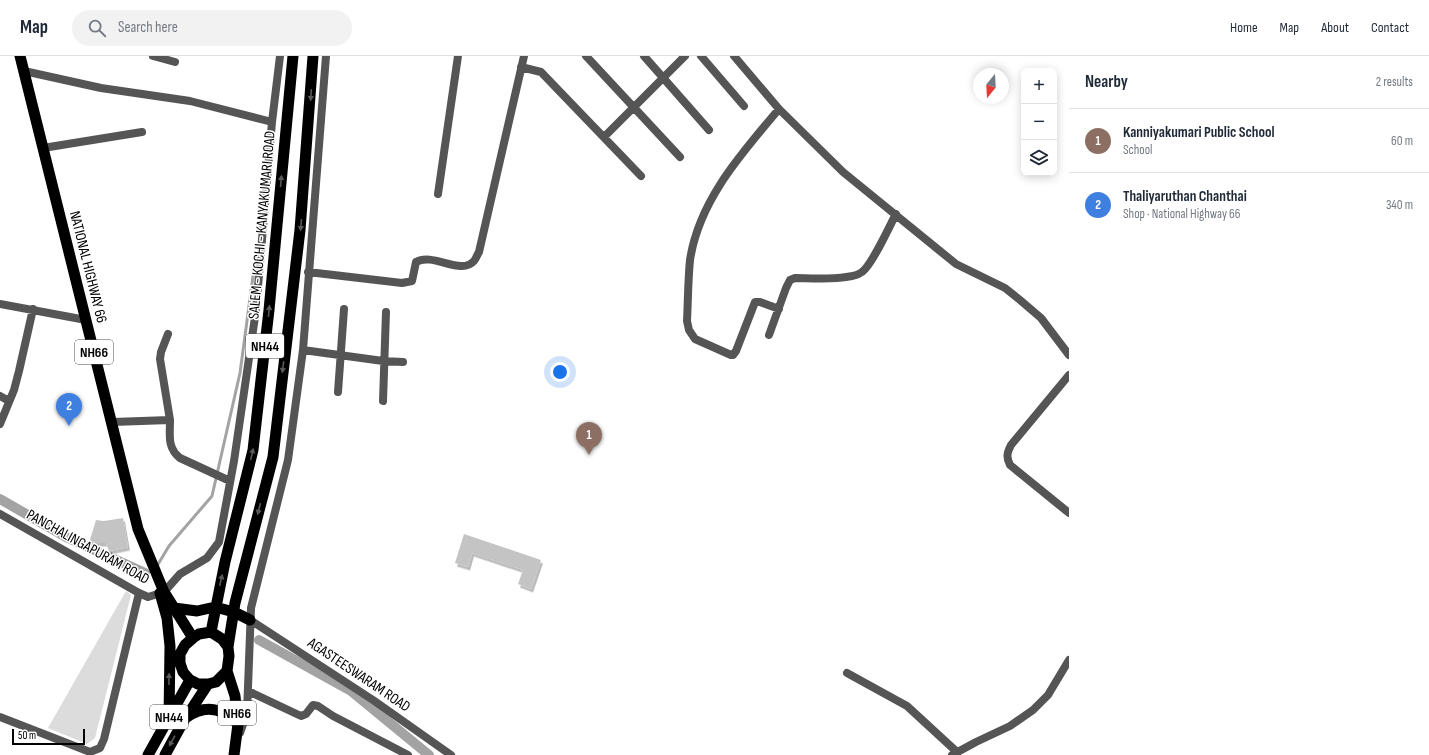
<!DOCTYPE html>
<html lang="en">
<head>
<meta charset="utf-8">
<style>
  :root { --surface:#fff; --page:#f2f2f3; --text:#1f2937; --muted:#747a83; --line:#e0e1e3; --accent:#db2777 }
  body { margin:0; font-family:"Sofia Sans Condensed",sans-serif; background:var(--page); color:var(--text) }
  .controls { position:absolute; right:12px; top:12px; display:grid; overflow:hidden; border-radius:8px; box-shadow:0 2px 10px #0003 }
  .controls button { width:36px; height:36px; display:grid; place-items:center; padding:0; border:0; border-bottom:1px solid var(--line); background:var(--surface); color:var(--text); font:20px sans-serif }
  .compass { position:absolute; left:973px; top:12px; width:36px; height:36px; border-radius:50%; background:var(--surface); box-shadow:0 2px 10px #0003; rotate:198deg }
  .scale { position:absolute; left:12px; bottom:10px; width:73px; box-sizing:border-box; padding-left:4px; border:2px solid #000; border-top:0; font-size:11px; line-height:14px; white-space:nowrap; color:#000; -webkit-text-stroke:3px #fff; paint-order:stroke }
  .you { position:absolute; left:560px; top:316px; width:14px; height:14px; margin:-10px; border:3px solid #fff; border-radius:50%; background:#1a73e8; box-shadow:0 0 0 6px #1a73e833 }
  .badge { display:grid; place-items:center; width:26px; height:26px; border-radius:50%; background:var(--accent); color:#fff; font-size:13px; font-weight:700 }
  .pin { position:absolute; translate:-50% -33px; filter:drop-shadow(0 1px 2px #0008) }
  .pin::after { content:''; position:absolute; top:21px; width:14px; height:12px; background:inherit; clip-path:polygon(0 0,100% 0,50% 100%) }
  .list { margin:0; padding:0; list-style:none }
  h2 { display:flex; justify-content:space-between; align-items:center; height:52px; margin:0; padding:0 16px; font-size:17px }
  h2 small { font-size:13px; font-weight:400; color:var(--muted) }
  .list li { display:grid; grid-template-columns:26px 1fr auto; gap:12px; align-items:center; box-sizing:border-box; height:64px; padding:0 16px; border-top:1px solid var(--line) }
  .list b { display:block; font-size:15px; white-space:nowrap }
  .list p { margin:0; font-size:13px; white-space:nowrap; color:var(--muted) }
  .list em { font-size:13px; font-style:normal; color:var(--muted) }
  .icon { flex:none; width:22px; height:22px; fill:none; stroke:currentColor; stroke-width:2; stroke-linecap:round; stroke-linejoin:round }
  .map { position:relative; flex:none; width:1069px; height:699px; overflow:hidden }
  header { display:flex; align-items:center; gap:24px; box-sizing:border-box; height:56px; padding:0 20px; background:var(--surface); border-bottom:1px solid var(--line) }
  header strong { font-size:19px }
  nav { display:flex; gap:22px; margin-inline-start:auto; font-size:14px }
  .search { width:280px; height:36px; background:var(--page); display:flex; align-items:center; gap:10px; box-sizing:border-box; padding:0 14px; border-radius:22px; color:var(--muted); font-size:15px }
  main { display:flex }
  aside { flex:1; background:var(--surface) }
  .map>svg:first-child { display:block }
</style>
</head>
<body>
<header>
<strong>Map</strong>
<div class="search"><svg class="icon" aria-label="search" viewBox="0 0 24 24"><circle cx="10" cy="10" r="6"/><path d="M15 15l6 6"/></svg>Search here</div>
<nav><a>Home</a><a>Map</a><a>About</a><a>Contact</a></nav>
</header>
<main>
<div class="map">
<svg width="1069" height="699" viewBox="0 0 1069 699">
  <defs>
    <filter id="shadow"><feDropShadow dx="2" dy="3.5" stdDeviation="0" flood-color="#0004"/></filter>
  </defs>
  <rect width="100%" height="100%" fill="#fff"/>
  <path fill="#dcdcdc" d="M126,535L131,539L95,682L87,688L48,672Z"/>
  <g fill="none" stroke-linecap="round" stroke-linejoin="round">
    <path stroke="#a3a3a3" stroke-width="3" d="M157,510L169,490L212,440L240,317L253,220"/>
    <path stroke="#a3a3a3" stroke-width="10" d="M0,443L66,481L145,517
      M259,584L351,635L429,699"/>
  </g>
  <path fill="#c4c4c4" filter="url(#shadow)" d="M123,462L128,491L109,495L106,487H89L96,464L104,465Z
    M464,478L541,504L531,533L518,528L523,514L472,497L468,511L455,507Z"/>
  <g fill="none" stroke-linecap="round" stroke-linejoin="round">
    <path stroke="#555" stroke-width="8" d="M153,0L175,6
      M586,0L680,101
      M644,0L709,74
      M701,0L744,50
      M734,0L779,53L843,116L956,208L1005,232L1020,244L1041,262L1069,299
      M521,11L541,16L641,120
      M24,15L101,32L190,45L272,66
      M604,81L685,0
      M43,92L142,76
      M438,138L458,0
      M308,216L402,227L412,225L416,206C433,196 461,220 474,205C476,203 477,199 479,196L524,0
      M0,248L86,264
      M779,253L760,246H755L736,295L733,299H731L695,283L689,274L687,265C688,245 688,224 690,204C699,144 742,97 779,53
      M168,278L161,296L160,303L170,364
      M769,279L786,232L790,224L795,222C810,222 851,225 862,216C872,209 889,171 896,158
      M303,294L383,305L403,306
      M1069,319L1011,389C1007,397 1006,401 1010,409L1069,457
      M338,336L344,253
      M0,340L9,345
      M383,345L386,256
      M112,366L170,364C170,379 167,392 180,402L230,425
      M0,368L14,334L19,315L33,253
      M164,536L180,518L207,502L219,486L234,405L256,254L272,66L280,0
      M250,564L373,644L451,699
      M847,617L907,650L957,696
      M248,635L301,660L306,658L313,649L318,650L333,660L408,699
      M240,677L247,657L251,552L288,404L303,294L326,0
      M952,699L976,686L1010,670L1033,654L1048,639L1069,604"/>
    <path stroke="#555" stroke-width="8" d="M0,458L139,537L148,541L164,536
      M0,661L90,696L100,692L104,683L139,537"/>
    <path stroke="#000" stroke-width="11" d="M20,0L138,473L164,536L193,582
      M160,537L167,562L170,590L169,662
      M174,552L197,555L215,551L234,556L250,564
      M211,576L225,506L253,394L269,254L293,0
      M228,591L222,583L211,576L199,578L193,582L185,589L180,598V607L183,616L190,624L198,628H208L216,626L227,615L229,600L228,591L235,547L273,401L300,174L313,0
      M227,615L235,640L238,668L234,699
      M187,661C205,648 223,652 238,668
      M148,699L190,624
      M165,699L183,666L208,628"/>
  </g>
  <defs><path id="oneway-solid" d="M-6-.8H1V-3.2L6.5 0L1 3.2V.8H-6Z"/></defs>
  <g fill="#595959">
    <use href="#oneway-solid" transform="translate(311 39) rotate(94)"/>
    <use href="#oneway-solid" transform="translate(281 125) rotate(-85)"/>
    <use href="#oneway-solid" transform="translate(301 169) rotate(95)"/>
    <use href="#oneway-solid" transform="translate(269 255) rotate(-84)"/>
    <use href="#oneway-solid" transform="translate(283 311) rotate(97)"/>
    <use href="#oneway-solid" transform="translate(252 398) rotate(-78)"/>
    <use href="#oneway-solid" transform="translate(259 453) rotate(104)"/>
    <use href="#oneway-solid" transform="translate(221 524) rotate(-77)"/>
    <use href="#oneway-solid" transform="translate(169 623) rotate(-89)"/>
    <use href="#oneway-solid" transform="translate(172 685) rotate(119)"/>
  </g>
  <g text-anchor="middle" dominant-baseline="central" stroke-width="3" stroke-linejoin="round" paint-order="stroke">
    <g fill="#fff" stroke="#4c4c4c" stroke-width="1">
      <rect x="246" y="278" width="38" height="24" rx="3"/>
      <rect x="75" y="284" width="38" height="24" rx="3"/>
      <rect x="218" y="645" width="38" height="24" rx="3"/>
      <rect x="150" y="649" width="38" height="24" rx="3"/>
    </g>
    <g font-size="14" font-weight="bold" fill="#000">
      <text x="265" y="290">NH44</text>
      <text x="94" y="296">NH66</text>
      <text x="237" y="657">NH66</text>
      <text x="169" y="661">NH44</text>
    </g>
    <g font-size="15" fill="#000" stroke="#fff">
      <text transform="translate(262 169) rotate(-85)">SALEM - KOCHI - KANYAKUMARI ROAD</text>
      <text transform="translate(88 211) rotate(76)">NATIONAL HIGHWAY 66</text>
      <text transform="translate(88 491) rotate(29)">PANCHALINGAPURAM ROAD</text>
      <text transform="translate(359 619) rotate(34)">AGASTEESWARAM ROAD</text>
    </g>
  </g>
</svg>
<div class="controls">
<button>+</button>
<button>−</button>
<button><svg class="icon" aria-label="layers" viewBox="0 0 24 24"><path d="M12 4l9 5-9 5-9-5zM3 14l9 5 9-5"/></svg></button>
</div>
<svg class="compass" viewBox="-18 -18 36 36"><path d="M0-13l5 13h-10z" fill="#e53935"/><path d="M0 13l5-13h-10z" fill="#747a83"/></svg>
<div class="scale">50 m</div>
<div class="you"></div>
<div class="pin badge" style="left:589px;top:399px;background:#8d6e63">1</div>
<div class="pin badge" style="left:69px;top:370px;background:#3f7fe0">2</div>
</div>
<aside>
<h2>Nearby<small>2 results</small></h2>
<ul class="list">
<li><span class="badge" style="background:#8d6e63">1</span><div><b>Kanniyakumari Public School</b><p>School</p></div><em>60 m</em></li>
<li><span class="badge" style="background:#3f7fe0">2</span><div><b>Thaliyaruthan Chanthai</b><p>Shop · National Highway 66</p></div><em>340 m</em></li>
</ul>
</aside>
</main>
</body>
</html>
